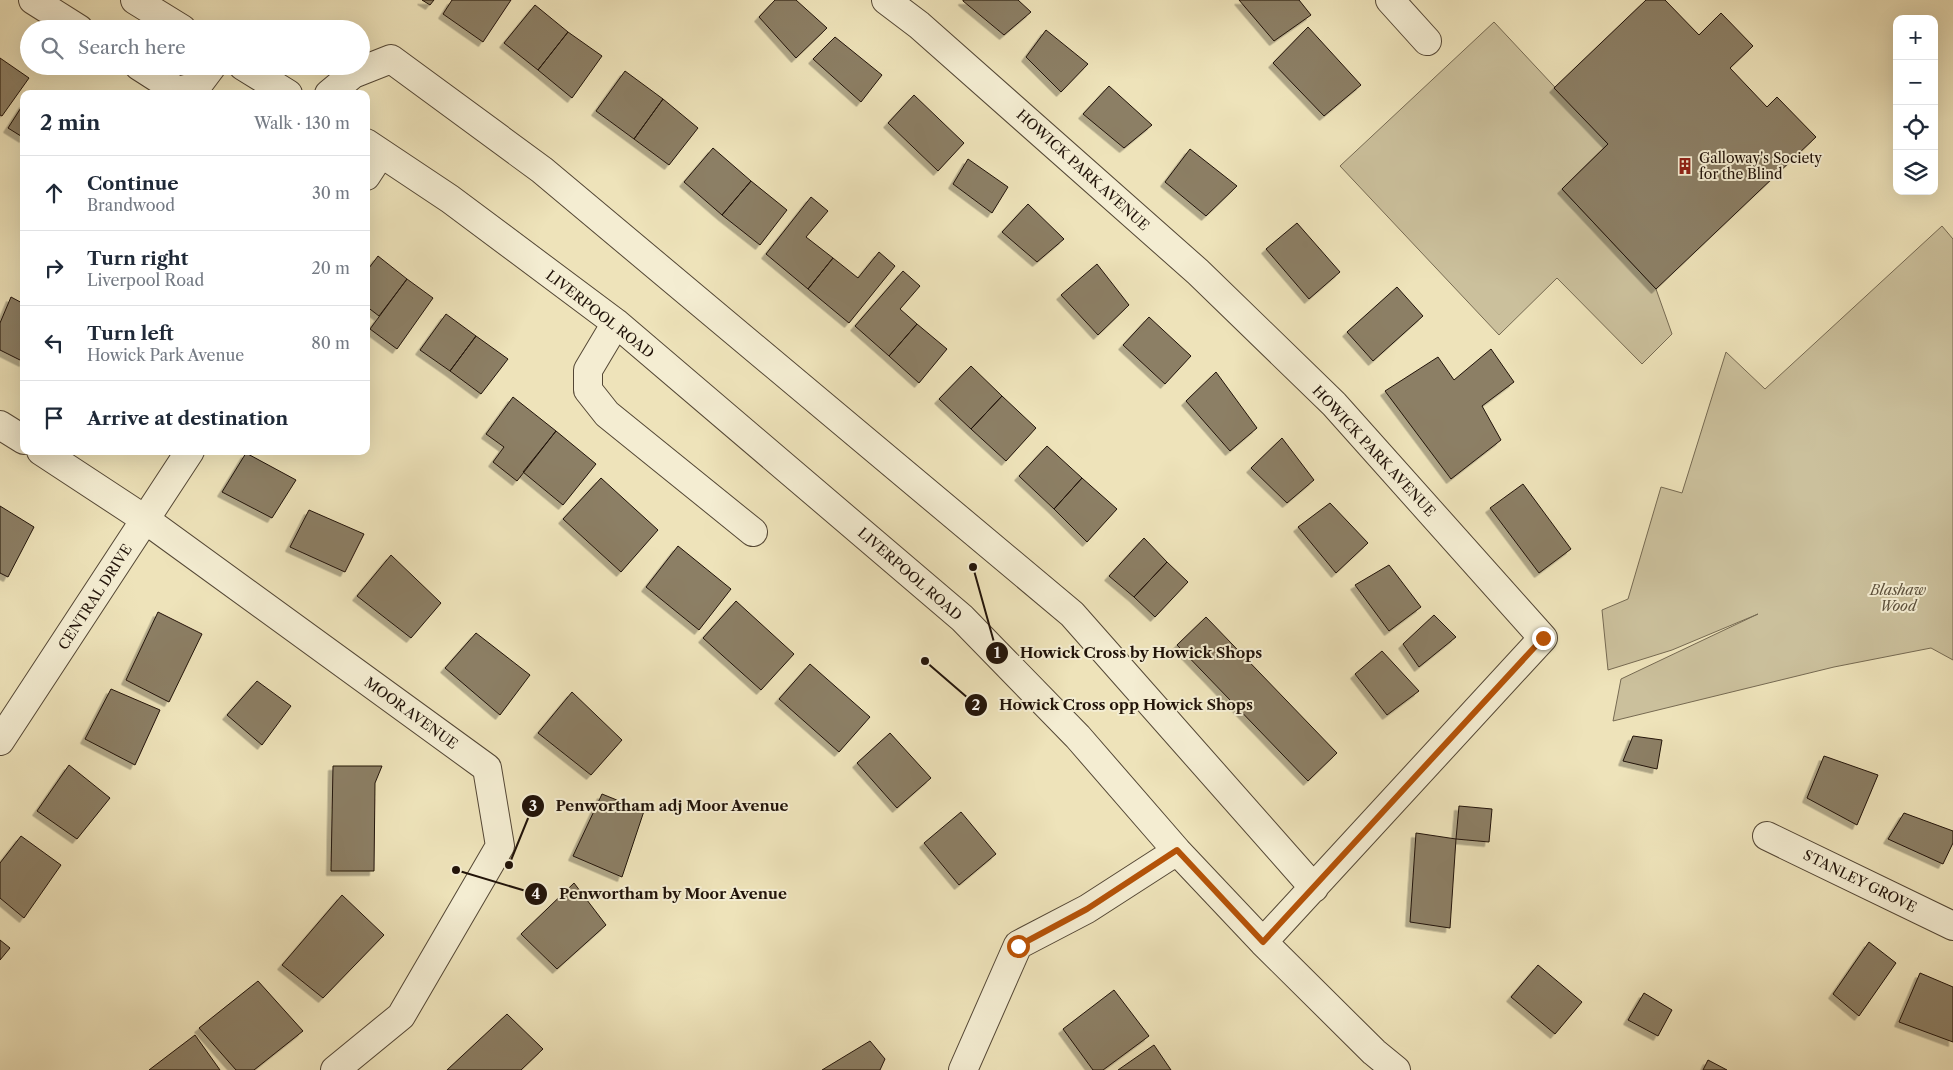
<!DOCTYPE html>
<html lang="en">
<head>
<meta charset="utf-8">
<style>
  :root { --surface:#fff; --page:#f2f2f3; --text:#1f2937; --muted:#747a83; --line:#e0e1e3 }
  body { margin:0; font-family:"Libre Caslon Text",serif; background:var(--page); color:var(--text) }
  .controls { position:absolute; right:15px; top:15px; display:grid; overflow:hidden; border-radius:10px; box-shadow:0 5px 20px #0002 }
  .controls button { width:45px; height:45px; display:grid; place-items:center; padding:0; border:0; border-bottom:1px solid var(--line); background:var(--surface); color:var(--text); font:25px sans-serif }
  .stop { position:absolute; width:15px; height:15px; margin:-11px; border:4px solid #b45309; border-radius:50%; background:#fff }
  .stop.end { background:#b45309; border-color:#fff; box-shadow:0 1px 5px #0008 }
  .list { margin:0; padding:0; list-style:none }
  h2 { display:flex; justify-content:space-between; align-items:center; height:65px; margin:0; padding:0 20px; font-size:21px }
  h2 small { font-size:16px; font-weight:400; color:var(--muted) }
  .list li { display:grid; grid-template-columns:32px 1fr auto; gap:15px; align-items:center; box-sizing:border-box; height:75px; padding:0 20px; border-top:1px solid var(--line) }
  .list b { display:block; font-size:19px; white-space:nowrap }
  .list p { margin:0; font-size:16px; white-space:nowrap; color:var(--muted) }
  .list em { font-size:16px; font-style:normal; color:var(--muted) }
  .icon { flex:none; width:28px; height:28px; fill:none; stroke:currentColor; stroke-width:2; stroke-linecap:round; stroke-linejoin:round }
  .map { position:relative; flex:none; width:1953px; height:1070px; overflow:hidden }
  .search { position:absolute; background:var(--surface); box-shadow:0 5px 20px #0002; left:20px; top:20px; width:350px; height:55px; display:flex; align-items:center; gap:12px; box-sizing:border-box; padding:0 18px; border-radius:28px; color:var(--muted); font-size:19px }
  .panel { position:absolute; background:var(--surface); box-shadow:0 5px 20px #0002; left:20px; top:90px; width:350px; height:365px; border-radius:10px }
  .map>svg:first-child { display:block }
</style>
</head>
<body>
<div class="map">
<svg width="1953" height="1070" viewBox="0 0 1953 1070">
  <defs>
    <filter id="shadow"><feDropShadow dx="-4.5" dy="4.5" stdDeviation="0" flood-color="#0004"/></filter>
  </defs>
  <rect width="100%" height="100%" fill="#eee3ba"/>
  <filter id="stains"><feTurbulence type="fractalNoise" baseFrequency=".004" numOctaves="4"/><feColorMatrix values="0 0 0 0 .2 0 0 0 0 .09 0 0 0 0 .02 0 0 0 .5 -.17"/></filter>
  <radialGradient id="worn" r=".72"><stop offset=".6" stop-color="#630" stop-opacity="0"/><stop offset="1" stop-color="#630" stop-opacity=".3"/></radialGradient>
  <path fill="#cbc09c" stroke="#766a52" d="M1494,22L1608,144L1562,189L1656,289L1672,334L1642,364L1557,278L1499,335L1340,166Z
    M1942,226L1953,239V660L1931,648L1834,667L1613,721L1621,679L1758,614L1672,650L1608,670L1602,610L1628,599L1661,487L1682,493L1726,352L1765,389Z"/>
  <path fill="#8c7f65" stroke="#211309" filter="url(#shadow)" d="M422,0H434L430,5Z
    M452,0H511L483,42L443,14Z
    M775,0H796L827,28L796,58L759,17Z
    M963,0H1018L1031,12L1004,35L963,1Z
    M1239,0H1299L1311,15L1274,41Z
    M1646,0H1665L1699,35L1721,13L1753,46L1730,68L1767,107L1777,97L1816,137L1656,289L1562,189L1608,144L1554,88Z
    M535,5L568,32L538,70L504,43Z
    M1308,27L1361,85L1324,116L1273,63Z
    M1046,30L1088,64L1061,92L1026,57Z
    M568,32L602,56L572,98L538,70Z
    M835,37L882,75L861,102L813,59Z
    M0,58L29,78L2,116L0,115Z
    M625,71L663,99L634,139L596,111Z
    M1109,86L1152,125L1124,148L1083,114Z
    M914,95L964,143L938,171L888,123Z
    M663,99L698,128L669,165L634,139Z
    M24,103V138L8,128Z
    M713,148L751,181L722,215L684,182Z
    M1190,149L1237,186L1206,216L1165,182Z
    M968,159L1008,187L992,213L953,184Z
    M751,181L787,210L760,245L722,215Z
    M811,197L828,211L806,237L833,258L808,289L766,254Z
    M1028,204L1064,239L1037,262L1002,232Z
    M1297,223L1340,272L1309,299L1266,249Z
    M879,252L895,266L849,323L808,289L833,258L858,278Z
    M378,256L407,279L379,316L366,306V272Z
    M1097,264L1129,305L1098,335L1061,295Z
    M903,271L920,286L900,309L917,324L889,356L855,326Z
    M407,279L433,298L397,349L370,329Z
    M1397,287L1423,316L1373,361L1347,332Z
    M11,297L24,304V362L0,350V323Z
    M446,314L476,336L450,371L420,350Z
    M1149,317L1191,356L1165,384L1123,345Z
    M917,324L947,349L919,383L889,356Z
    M476,336L508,359L481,394L450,371Z
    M1491,349L1514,382L1482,406L1501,440L1451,479L1385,391L1438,357L1454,380Z
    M971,366L1002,396L971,429L939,399Z
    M1216,372L1257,428L1230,451L1186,401Z
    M1002,396L1036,428L1006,461L971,429Z
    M513,397L556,431L517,481L493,462L504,447L486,434Z
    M556,431L596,464L563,505L523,472Z
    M1282,438L1314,480L1287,503L1251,468Z
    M1047,446L1082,478L1054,509L1019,476Z
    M246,453L296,480L272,518L222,492Z
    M601,478L658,530L621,572L563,519Z
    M1082,478L1117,509L1087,542L1054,509Z
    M1523,484L1571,549L1539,573L1490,508Z
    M1330,503L1368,543L1336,573L1298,527Z
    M0,506L34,527L8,577L0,573Z
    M309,510L364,534L345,572L290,547Z
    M1144,538L1167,562L1134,597L1109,576Z
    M678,546L731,589L699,630L646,587Z
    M391,555L441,603L411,638L357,596Z
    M1167,562L1188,582L1155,617L1134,597Z
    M1389,565L1421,607L1389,631L1355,585Z
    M736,601L794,654L761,690L703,638Z
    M158,612L202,634L169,702L126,680Z
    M1434,615L1456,637L1419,667L1403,644Z
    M1206,617L1337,753L1308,781L1177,645Z
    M476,633L530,675L500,715L445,668Z
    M1382,651L1419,691L1387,715L1355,674Z
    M810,664L870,717L839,752L779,699Z
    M257,681L291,706L262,745L227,715Z
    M111,689L160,710L135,765L85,739Z
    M572,692L622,740L591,775L538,733Z
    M890,733L931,778L897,808L857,763Z
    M1633,736L1662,740L1657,769L1623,761Z
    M1824,756L1878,775L1857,825L1807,798Z
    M69,765L110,798L77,839L37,811Z
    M333,766H382L375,783L374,871H331Z
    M602,794L644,811L622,877L573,856Z
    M1459,806L1492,809L1489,842L1456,839Z
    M961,812L996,854L959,885L924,843Z
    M1904,813L1953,831V843L1943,864L1888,839Z
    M1416,833L1456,839L1450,928L1410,922Z
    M21,836L61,865L24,918L0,898V863Z
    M574,883L606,925L557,969L521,934Z
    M342,895L384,935L323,998L282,965Z
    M0,940L10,948L0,960Z
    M1869,942L1896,963L1859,1016L1833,994Z
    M1538,965L1582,1002L1555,1034L1511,997Z
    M1920,973L1953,987V1042L1899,1022Z
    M258,981L303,1031L254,1070H236L199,1028Z
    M1114,990L1149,1036L1103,1070H1093L1063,1029Z
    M1644,993L1672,1010L1658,1036L1628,1020Z
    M507,1014L543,1049L521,1070H447Z
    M195,1035L220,1070H149Z
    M870,1041L885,1059L880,1070H822Z
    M1154,1045L1171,1070H1118Z
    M1708,1060L1727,1070H1703Z"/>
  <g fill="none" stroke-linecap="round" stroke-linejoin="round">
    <g stroke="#544735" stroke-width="30">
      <path id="minor" d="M33,0L79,29
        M135,0L182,29
        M886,0L919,25L1198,272L1334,404L1543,638L1263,942
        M1390,0L1427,41
        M139,66L178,91L197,86L212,66
        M243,66L288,94
        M329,94L353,74L391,59L542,170L1072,614L1314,888
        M366,143L450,199L616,323L962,618L1078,737L1177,851L1263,942L1374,1052L1396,1070
        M366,176L381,153
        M616,323L588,370V390L607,414L753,532
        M0,425L24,440
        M41,451L146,520L487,768L500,846L401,1016L335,1070
        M0,741L190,451
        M1767,836L1953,926
        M963,1070L1018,945L1087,909L1177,851"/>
    </g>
    <use href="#minor" stroke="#f4edd2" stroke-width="28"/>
  </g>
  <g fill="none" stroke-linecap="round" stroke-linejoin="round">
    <path stroke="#b45309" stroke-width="6" d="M1018,946L1087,909L1177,850L1263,942L1543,638"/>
  </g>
  <defs>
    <g id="building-bare" transform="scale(1.35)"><path d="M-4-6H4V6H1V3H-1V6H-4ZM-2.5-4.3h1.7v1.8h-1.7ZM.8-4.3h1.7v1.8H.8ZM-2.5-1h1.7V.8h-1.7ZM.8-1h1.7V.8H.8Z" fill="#8f2418" stroke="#f4edd2" stroke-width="2.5" paint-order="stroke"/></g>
  </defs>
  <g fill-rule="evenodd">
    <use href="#building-bare" x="1685" y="166"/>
  </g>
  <g text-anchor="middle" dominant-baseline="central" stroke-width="4" stroke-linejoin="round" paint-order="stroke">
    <g font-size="14" fill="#211309" stroke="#f4edd2" text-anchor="start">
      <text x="1699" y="158">Galloway's Society<tspan x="1699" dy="16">for the Blind</tspan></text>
    </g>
    <g font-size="14" fill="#211309" stroke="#f4edd2">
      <text transform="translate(1083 170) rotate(42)">HOWICK PARK AVENUE</text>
      <text transform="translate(600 314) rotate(38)">LIVERPOOL ROAD</text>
      <text transform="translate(1374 451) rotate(47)">HOWICK PARK AVENUE</text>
      <text transform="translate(910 574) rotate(41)">LIVERPOOL ROAD</text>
      <text transform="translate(95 597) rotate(-57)">CENTRAL DRIVE</text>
      <text transform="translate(411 713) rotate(36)">MOOR AVENUE</text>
      <text transform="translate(1860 881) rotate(26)">STANLEY GROVE</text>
    </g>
    <g font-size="14" font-style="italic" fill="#5c503c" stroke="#f4edd2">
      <text x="1898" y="590">Blashaw<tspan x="1898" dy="16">Wood</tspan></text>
    </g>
  </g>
  <path fill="none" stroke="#211309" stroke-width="2" d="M973 567L997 653M925 661L976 705M509 865L533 806M456 870L536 894"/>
  <g fill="#211309" stroke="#f4edd2" stroke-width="2">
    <circle cx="973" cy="567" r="5"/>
    <circle cx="925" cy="661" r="5"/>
    <circle cx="509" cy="865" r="5"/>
    <circle cx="456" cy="870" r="5"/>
    <circle cx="997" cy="653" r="12"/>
    <circle cx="976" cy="705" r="12"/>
    <circle cx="533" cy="806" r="12"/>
    <circle cx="536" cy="894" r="12"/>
  </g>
  <g font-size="15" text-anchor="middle" font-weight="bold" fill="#fff">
    <text x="997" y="658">1</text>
    <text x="976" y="710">2</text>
    <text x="533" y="811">3</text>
    <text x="536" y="899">4</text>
  </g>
  <g font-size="15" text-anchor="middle" font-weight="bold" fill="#211309" stroke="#f4edd2" stroke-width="4" stroke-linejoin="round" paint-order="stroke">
    <text x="1141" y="658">Howick Cross by Howick Shops</text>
    <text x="1126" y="710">Howick Cross opp Howick Shops</text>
    <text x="672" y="811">Penwortham adj Moor Avenue</text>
    <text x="673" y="899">Penwortham by Moor Avenue</text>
  </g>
  <rect width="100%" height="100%" filter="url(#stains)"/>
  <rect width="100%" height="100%" fill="url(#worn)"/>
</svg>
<div class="controls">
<button>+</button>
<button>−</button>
<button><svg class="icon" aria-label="locate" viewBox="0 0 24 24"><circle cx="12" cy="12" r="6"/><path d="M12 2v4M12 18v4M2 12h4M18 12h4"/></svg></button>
<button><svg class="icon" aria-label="layers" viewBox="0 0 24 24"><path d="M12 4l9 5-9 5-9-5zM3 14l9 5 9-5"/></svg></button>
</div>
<div class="stop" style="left:1018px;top:946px"></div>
<div class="stop end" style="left:1543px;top:638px"></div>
<div class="search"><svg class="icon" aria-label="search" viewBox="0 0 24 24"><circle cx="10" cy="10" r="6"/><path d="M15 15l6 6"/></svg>Search here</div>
<section class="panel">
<h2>2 min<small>Walk · 130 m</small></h2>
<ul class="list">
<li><svg class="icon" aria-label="ahead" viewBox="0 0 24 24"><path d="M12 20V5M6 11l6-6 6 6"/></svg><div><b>Continue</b><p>Brandwood</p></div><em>30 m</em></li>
<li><svg class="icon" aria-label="right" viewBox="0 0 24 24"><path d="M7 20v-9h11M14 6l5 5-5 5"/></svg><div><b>Turn right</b><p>Liverpool Road</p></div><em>20 m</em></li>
<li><svg class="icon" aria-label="left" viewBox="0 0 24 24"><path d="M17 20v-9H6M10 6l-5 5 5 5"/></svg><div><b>Turn left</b><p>Howick Park Avenue</p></div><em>80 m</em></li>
<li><svg class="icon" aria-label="arrive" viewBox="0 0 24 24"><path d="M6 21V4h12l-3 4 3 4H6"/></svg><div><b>Arrive at destination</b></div></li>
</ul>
</section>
</div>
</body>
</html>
